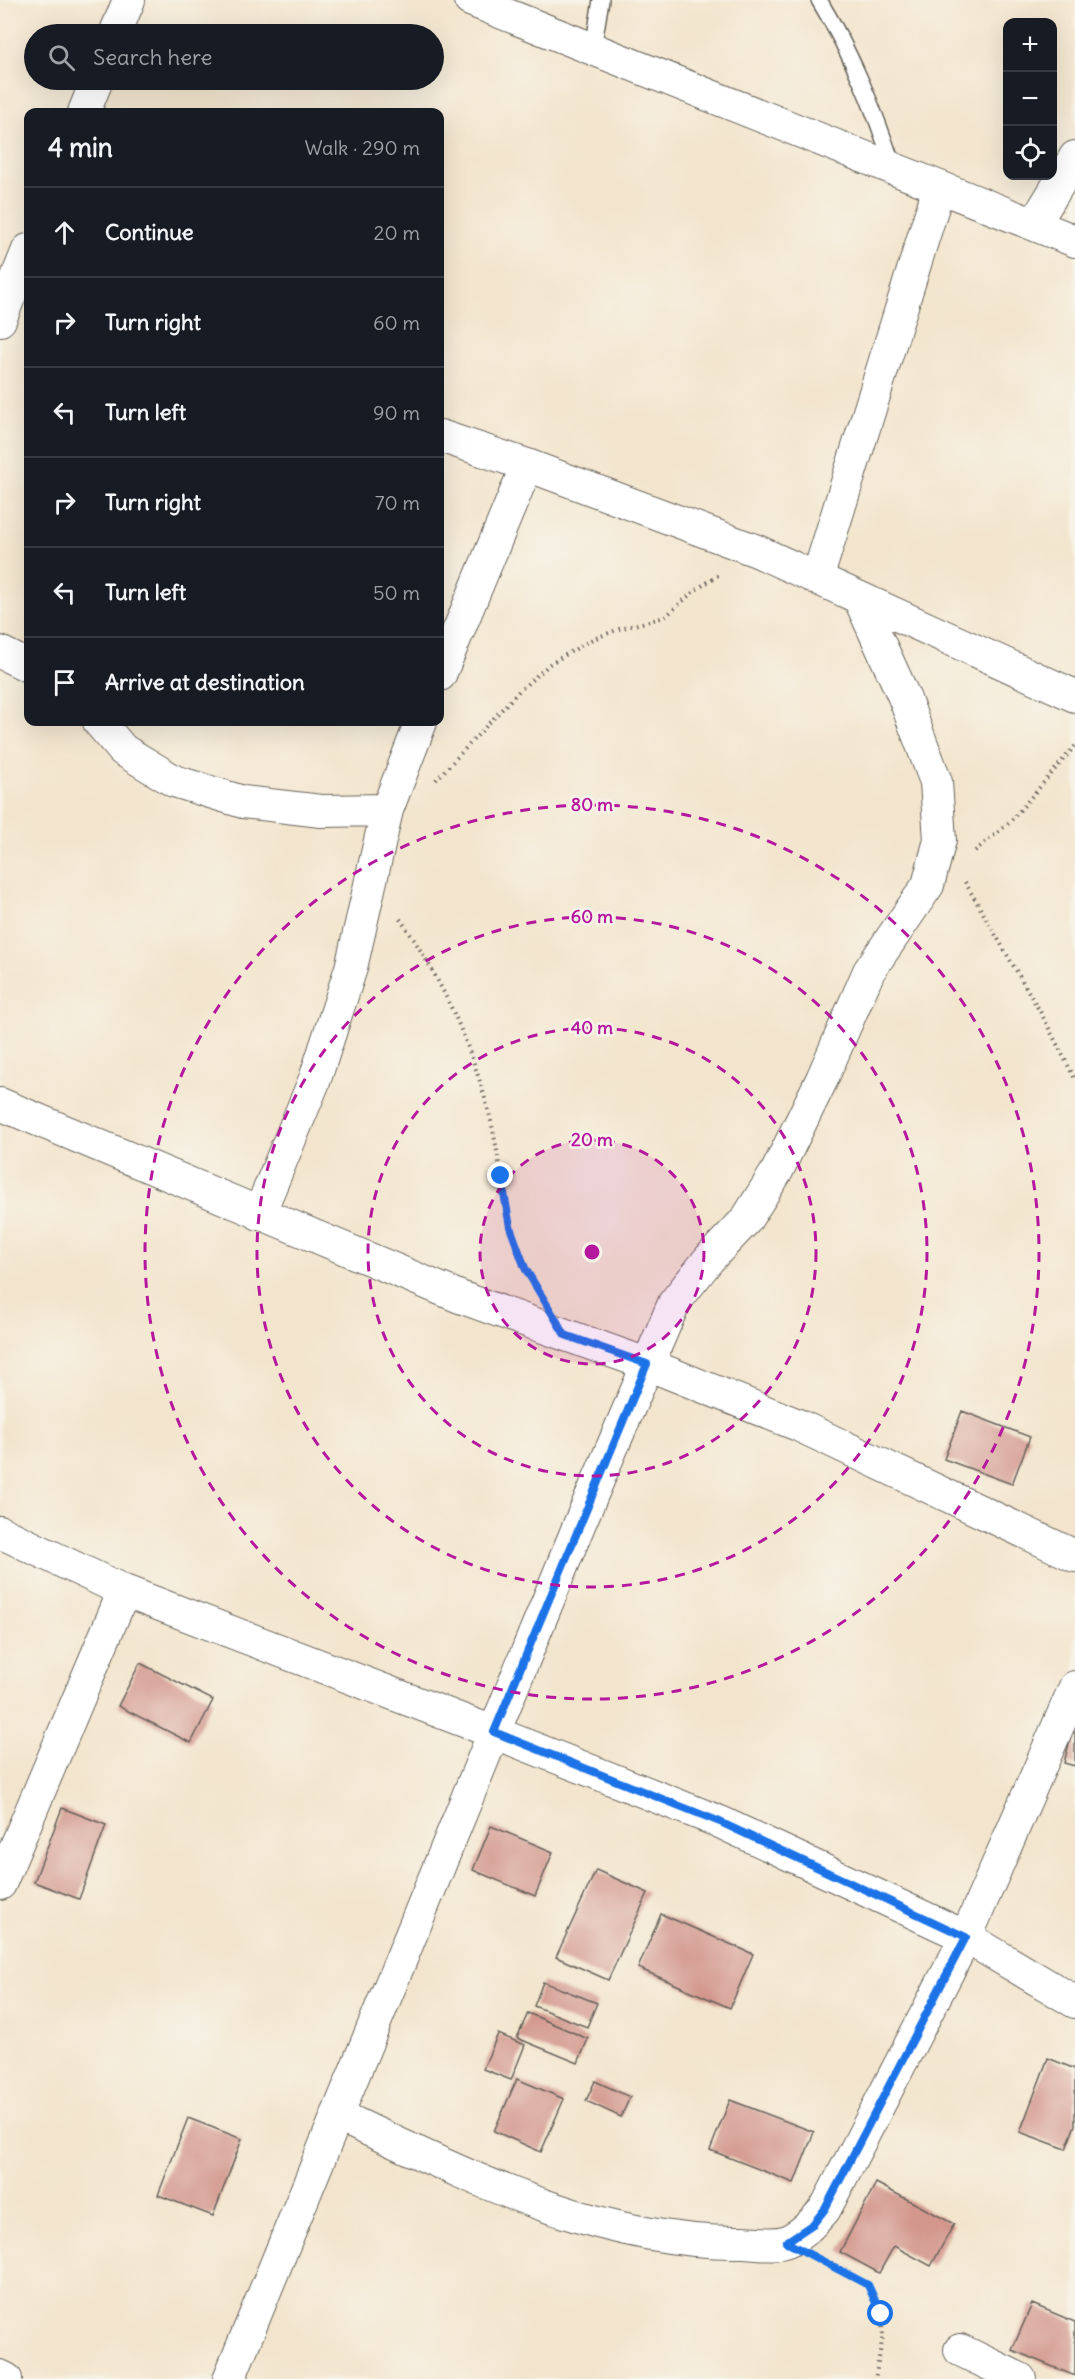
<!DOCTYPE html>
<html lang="en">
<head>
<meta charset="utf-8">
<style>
  :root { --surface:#171b24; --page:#242831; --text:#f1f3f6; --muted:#9ea1a6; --line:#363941 }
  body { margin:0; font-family:Delius,sans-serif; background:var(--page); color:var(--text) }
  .controls { position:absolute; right:18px; top:18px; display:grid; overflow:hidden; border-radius:12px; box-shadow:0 6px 24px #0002 }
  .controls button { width:54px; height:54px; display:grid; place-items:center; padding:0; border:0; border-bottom:2px solid var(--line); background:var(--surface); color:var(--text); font:30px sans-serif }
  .stop { position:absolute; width:18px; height:18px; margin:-14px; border:4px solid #1a73e8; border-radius:50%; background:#fff }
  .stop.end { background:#1a73e8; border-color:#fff; box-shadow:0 2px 6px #0008 }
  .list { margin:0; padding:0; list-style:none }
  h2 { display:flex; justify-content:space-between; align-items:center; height:78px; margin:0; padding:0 24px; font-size:26px }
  h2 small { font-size:20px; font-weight:400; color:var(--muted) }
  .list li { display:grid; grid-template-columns:39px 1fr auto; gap:18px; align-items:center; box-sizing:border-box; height:90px; padding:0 24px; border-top:2px solid var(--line) }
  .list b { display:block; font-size:22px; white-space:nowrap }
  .list em { font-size:20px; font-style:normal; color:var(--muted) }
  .icon { flex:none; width:33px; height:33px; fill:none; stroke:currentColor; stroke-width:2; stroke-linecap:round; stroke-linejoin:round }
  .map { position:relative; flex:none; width:1075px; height:2379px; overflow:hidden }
  .search { position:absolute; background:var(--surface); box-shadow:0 6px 24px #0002; left:24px; top:24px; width:420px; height:66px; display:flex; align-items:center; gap:15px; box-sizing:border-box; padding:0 21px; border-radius:33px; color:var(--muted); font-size:22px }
  .panel { position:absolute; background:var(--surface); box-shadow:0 6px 24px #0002; left:24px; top:108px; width:420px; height:618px; border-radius:12px }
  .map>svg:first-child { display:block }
</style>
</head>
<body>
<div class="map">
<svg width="1075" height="2379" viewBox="0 0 1075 2379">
  <rect width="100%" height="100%" fill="#f7f3e8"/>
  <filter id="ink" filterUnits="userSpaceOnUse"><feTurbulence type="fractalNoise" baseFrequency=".0167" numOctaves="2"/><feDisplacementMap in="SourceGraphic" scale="12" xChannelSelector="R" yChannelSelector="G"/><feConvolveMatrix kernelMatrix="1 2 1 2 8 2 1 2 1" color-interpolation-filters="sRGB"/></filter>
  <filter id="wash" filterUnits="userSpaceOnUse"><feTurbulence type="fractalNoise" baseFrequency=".008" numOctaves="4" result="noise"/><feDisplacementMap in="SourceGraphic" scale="24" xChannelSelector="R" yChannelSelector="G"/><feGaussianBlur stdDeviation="1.35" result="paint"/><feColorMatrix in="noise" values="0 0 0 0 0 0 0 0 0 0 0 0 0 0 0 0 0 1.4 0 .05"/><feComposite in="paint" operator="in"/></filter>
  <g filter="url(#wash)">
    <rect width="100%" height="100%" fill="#f3e5cd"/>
    <g id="blocks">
      <path fill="#d3978d" d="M962,1411L1030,1437L1012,1484L944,1459Z
        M140,1663L213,1700L191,1743L118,1706Z
        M1072,1732H1075V1766L1064,1763Z
        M62,1808L106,1825L79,1899L34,1882Z
        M491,1826L553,1852L535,1896L473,1870Z
        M596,1870L648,1893L608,1980L556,1957Z
        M661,1914L753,1954L730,2008L638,1968Z
        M543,1982L597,2003L587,2027L534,2006Z
        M528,2013L588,2039L578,2063L517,2038Z
        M498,2034L525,2045L511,2080L483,2069Z
        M1048,2058L1075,2069V2125L1066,2149L1020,2132Z
        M517,2079L564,2099L541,2152L494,2131Z
        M595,2081L630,2097L621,2117L586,2101Z
        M730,2100L814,2132L794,2183L710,2150Z
        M188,2118L242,2139L213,2216L158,2195Z
        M876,2183L954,2224L931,2266L894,2246L879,2273L840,2252Z
        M1032,2304L1075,2322V2376L1012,2350Z"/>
    </g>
  </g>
  <g filter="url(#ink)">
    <use href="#blocks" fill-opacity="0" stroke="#67625a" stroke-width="1.5"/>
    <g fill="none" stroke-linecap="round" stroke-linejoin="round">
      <g stroke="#67625a" stroke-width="18">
        <path id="service" d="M819,0C852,55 874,108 894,169
          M593,49L601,0"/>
      </g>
      <g stroke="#67625a" stroke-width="34">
        <path id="minor" d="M470,0L1075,241
          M115,34L129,0
          M84,112L97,80
          M1035,223L1075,157
          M0,320L28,250
          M440,436L527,465L757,551L1075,696
          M817,579L939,187
          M0,652L28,666
          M440,675L527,465
          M99,722L123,750L174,781L243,802L321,811L387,810
          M0,1104L460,1297L647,1364L798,1425L1075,1556
          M259,1214L315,1079L351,968L387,810L421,722
          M0,1532L124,1591L493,1732L720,1822L966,1937L1075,2002
          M0,1884L124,1591
          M337,2115C464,2174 598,2244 742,2242C755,2242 775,2246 787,2241C802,2235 815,2221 825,2209L966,1937L1075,1687
          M960,2350L1020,2379
          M0,2376L6,2379
          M229,2379L579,1525L674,1303L709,1259L746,1220L777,1171L822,1079L869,971L928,885L940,840L936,782L904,697L859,598"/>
      </g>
      <path stroke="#67625a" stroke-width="4" stroke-dasharray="1.5 4.5" stroke-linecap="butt" d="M436,780L519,691L550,664L591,640L619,629L665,617L694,591L720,574
        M975,851L1009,823L1075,746
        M965,882L1042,1015L1075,1079
        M400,919C441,977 471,1044 489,1113C504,1171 503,1232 535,1285
        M823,2260L868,2285L881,2314L883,2336L875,2379"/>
      <use href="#service" stroke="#fff" stroke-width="15"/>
      <use href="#minor" stroke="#fff" stroke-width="32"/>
    </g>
  </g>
  <g fill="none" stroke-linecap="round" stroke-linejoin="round" filter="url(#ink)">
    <path stroke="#1a73e8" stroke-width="8" d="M501,1176L510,1227L525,1268L565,1335L647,1364L494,1732L720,1822L966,1937L825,2209L813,2224L786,2242L868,2285L881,2314"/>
  </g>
  <circle cx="592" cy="1252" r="112" fill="#b5179e" fill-opacity=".12"/>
  <g fill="none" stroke="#b5179e" stroke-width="3" stroke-dasharray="10 8">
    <circle cx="592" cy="1252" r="112"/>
    <circle cx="592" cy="1252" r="224"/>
    <circle cx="592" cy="1252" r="335"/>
    <circle cx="592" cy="1252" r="447"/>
  </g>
  <circle cx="592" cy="1252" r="9" fill="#b5179e" stroke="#f7f3e8" stroke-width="3"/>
  <g font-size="18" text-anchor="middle" font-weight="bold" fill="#b5179e" stroke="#f7f3e8" stroke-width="5" stroke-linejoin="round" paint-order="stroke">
    <text x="592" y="811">80 m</text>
    <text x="592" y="923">60 m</text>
    <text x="592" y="1034">40 m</text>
    <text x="592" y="1146">20 m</text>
  </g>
</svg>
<div class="controls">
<button>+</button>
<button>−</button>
<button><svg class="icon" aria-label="locate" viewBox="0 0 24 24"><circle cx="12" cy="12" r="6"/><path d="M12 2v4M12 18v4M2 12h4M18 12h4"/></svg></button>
</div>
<div class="stop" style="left:881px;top:2314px"></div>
<div class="stop end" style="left:501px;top:1176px"></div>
<div class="search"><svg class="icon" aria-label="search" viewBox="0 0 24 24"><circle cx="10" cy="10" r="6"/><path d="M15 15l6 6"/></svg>Search here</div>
<section class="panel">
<h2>4 min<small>Walk · 290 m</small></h2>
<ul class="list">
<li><svg class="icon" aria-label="ahead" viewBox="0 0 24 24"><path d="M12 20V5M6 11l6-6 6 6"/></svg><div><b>Continue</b></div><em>20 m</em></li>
<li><svg class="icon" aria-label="right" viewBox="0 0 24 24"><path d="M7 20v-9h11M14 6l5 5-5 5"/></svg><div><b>Turn right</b></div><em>60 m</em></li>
<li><svg class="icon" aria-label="left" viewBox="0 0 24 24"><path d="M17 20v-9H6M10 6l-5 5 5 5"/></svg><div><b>Turn left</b></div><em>90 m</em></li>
<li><svg class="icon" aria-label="right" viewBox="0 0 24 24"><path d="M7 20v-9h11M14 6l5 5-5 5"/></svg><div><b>Turn right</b></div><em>70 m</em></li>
<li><svg class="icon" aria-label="left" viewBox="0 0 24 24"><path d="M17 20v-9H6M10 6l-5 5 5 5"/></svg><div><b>Turn left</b></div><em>50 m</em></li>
<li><svg class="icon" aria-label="arrive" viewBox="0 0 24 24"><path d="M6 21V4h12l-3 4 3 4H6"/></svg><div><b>Arrive at destination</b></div></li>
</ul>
</section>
</div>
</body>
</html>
